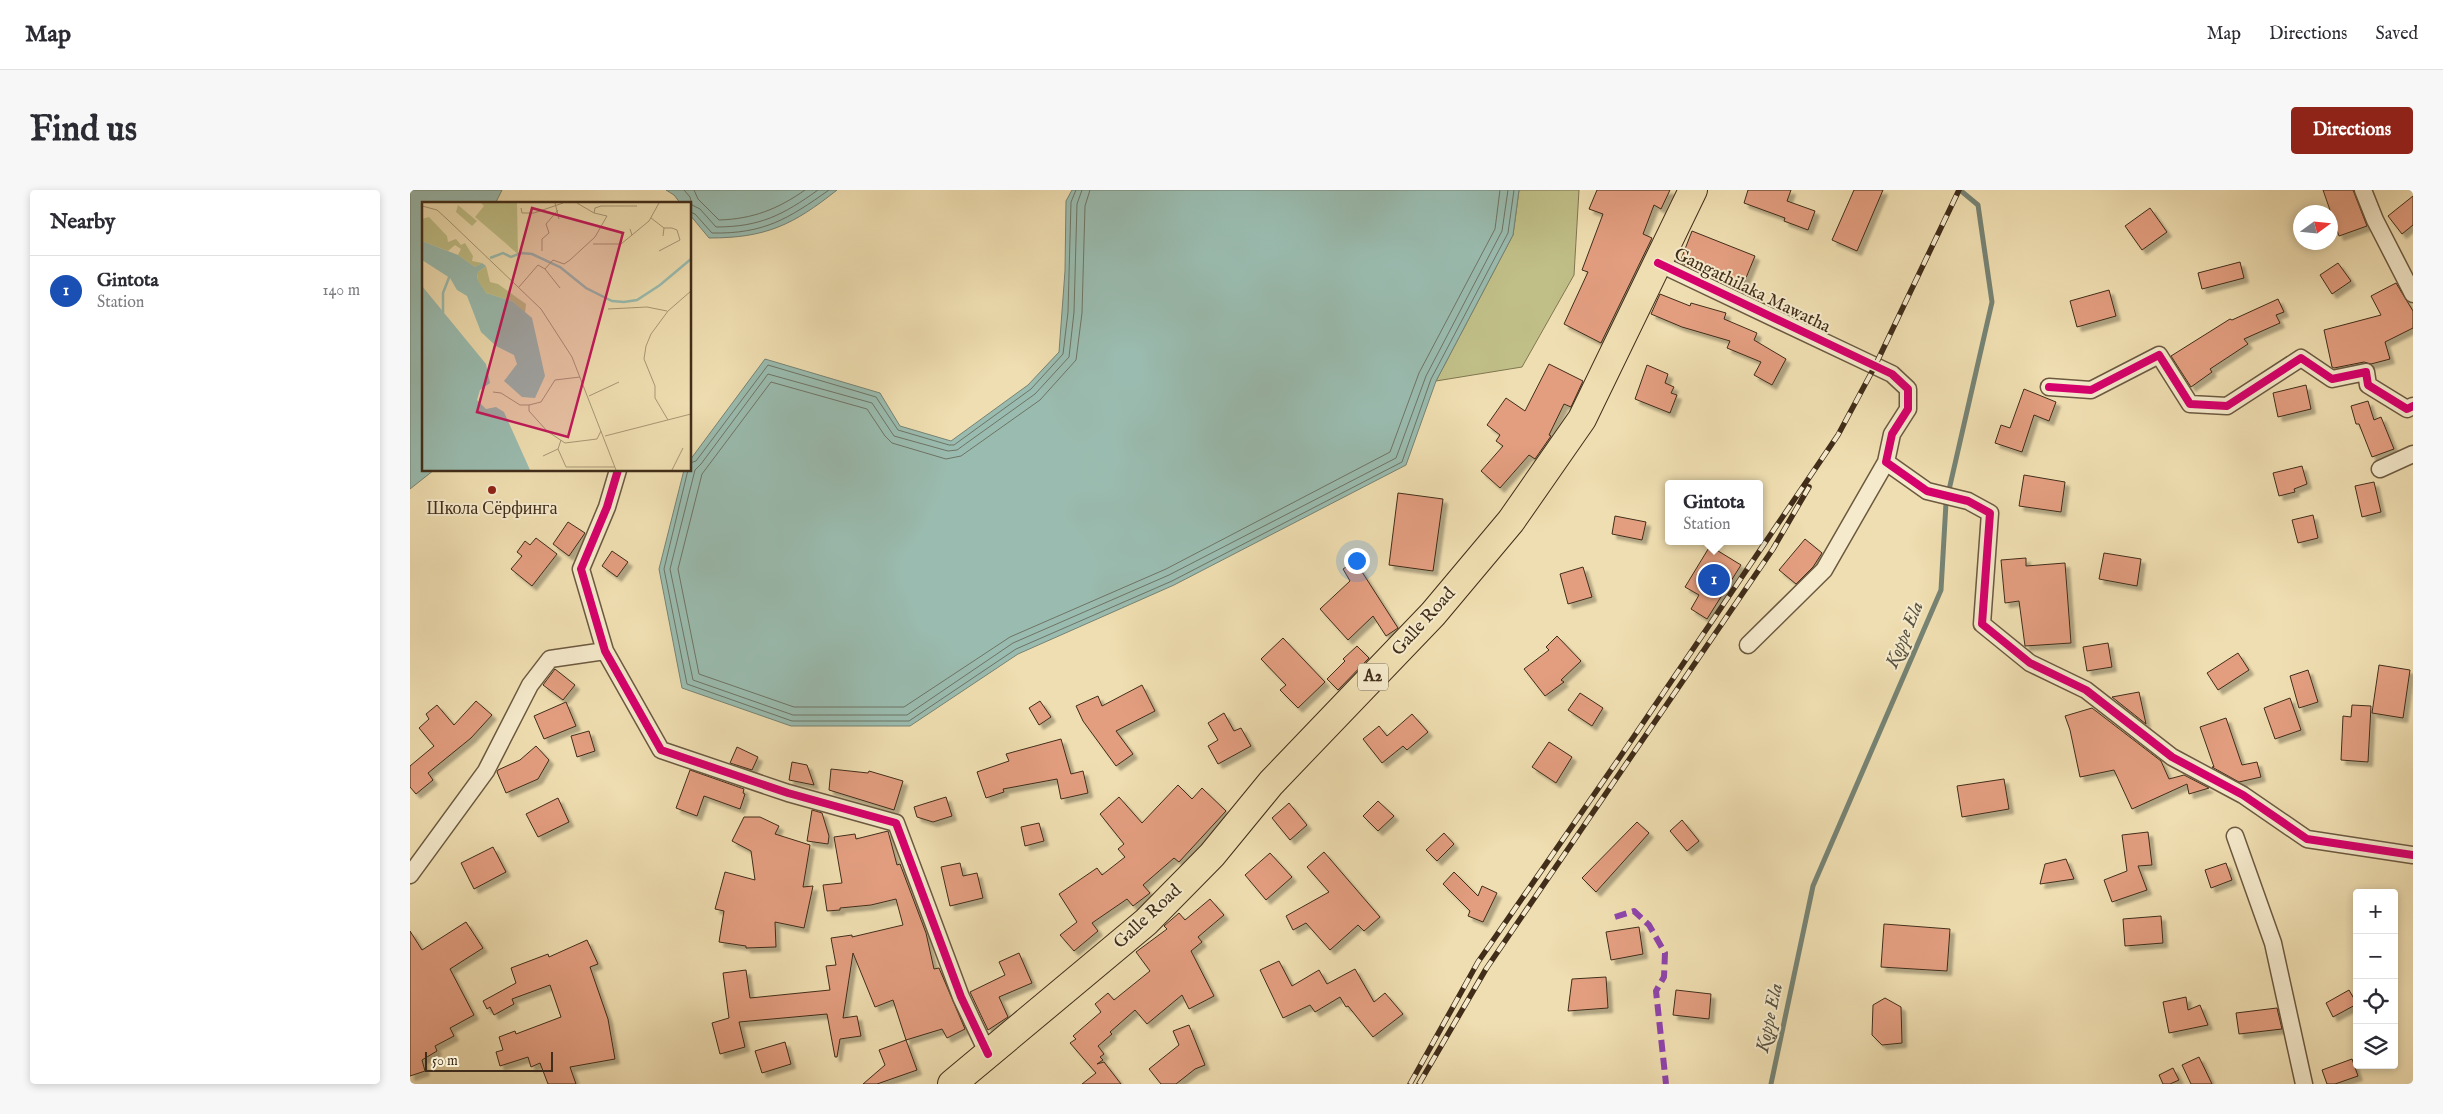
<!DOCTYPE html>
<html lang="en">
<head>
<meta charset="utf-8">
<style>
  :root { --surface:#fff; --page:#f7f7f7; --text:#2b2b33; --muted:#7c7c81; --line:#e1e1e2; --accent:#8f2418 }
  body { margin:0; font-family:"IM FELL English",serif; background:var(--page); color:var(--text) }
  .controls { position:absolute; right:15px; bottom:15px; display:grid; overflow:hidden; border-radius:5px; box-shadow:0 2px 8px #0003 }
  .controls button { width:45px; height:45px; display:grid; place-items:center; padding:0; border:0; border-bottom:1px solid var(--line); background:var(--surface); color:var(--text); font:25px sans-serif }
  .compass { position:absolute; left:1883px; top:15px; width:45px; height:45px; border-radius:50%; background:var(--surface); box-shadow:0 2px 8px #0003; rotate:75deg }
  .scale { position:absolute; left:15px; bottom:12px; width:128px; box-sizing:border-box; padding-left:5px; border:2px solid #412d1a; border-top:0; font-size:14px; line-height:18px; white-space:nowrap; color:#412d1a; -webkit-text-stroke:4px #f5eacc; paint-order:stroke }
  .you { position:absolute; left:946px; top:370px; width:18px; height:18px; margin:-12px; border:4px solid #fff; border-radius:50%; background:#1a73e8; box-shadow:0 0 0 8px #1a73e833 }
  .badge { display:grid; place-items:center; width:32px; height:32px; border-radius:50%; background:var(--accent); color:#fff; font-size:16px; font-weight:700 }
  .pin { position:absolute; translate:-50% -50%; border:2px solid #fff; box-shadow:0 1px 5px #0006 }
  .popup { position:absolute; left:1255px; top:290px; width:98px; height:65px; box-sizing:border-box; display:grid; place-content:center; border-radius:5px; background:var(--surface); filter:drop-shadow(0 1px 4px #0005); font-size:16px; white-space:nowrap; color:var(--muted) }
  .popup b { font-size:19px; color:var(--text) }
  .popup::after { content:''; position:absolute; left:50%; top:100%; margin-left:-10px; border:10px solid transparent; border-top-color:var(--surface) }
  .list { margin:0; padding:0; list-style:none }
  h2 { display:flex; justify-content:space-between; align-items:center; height:65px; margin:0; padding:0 20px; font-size:21px }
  h2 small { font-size:16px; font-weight:400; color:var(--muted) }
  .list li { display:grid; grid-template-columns:32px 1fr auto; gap:15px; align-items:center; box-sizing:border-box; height:70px; padding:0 20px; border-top:1px solid var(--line) }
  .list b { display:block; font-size:19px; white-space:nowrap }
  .list p { margin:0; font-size:16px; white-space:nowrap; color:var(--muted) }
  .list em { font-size:16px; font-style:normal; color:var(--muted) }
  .icon { flex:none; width:28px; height:28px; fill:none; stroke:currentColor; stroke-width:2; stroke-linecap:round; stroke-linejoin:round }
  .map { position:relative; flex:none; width:2003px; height:894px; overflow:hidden; border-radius:5px }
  header { display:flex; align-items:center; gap:30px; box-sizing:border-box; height:70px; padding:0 25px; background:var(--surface); border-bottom:1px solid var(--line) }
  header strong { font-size:24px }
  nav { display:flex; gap:28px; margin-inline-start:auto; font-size:18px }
  .intro { display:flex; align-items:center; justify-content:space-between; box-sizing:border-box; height:120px; padding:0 30px }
  h1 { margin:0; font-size:35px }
  .button { padding:12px 22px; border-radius:5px; background:var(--accent); color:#fff; font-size:18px; font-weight:700 }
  main { display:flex; gap:30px; padding:0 30px }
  aside { flex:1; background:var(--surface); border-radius:5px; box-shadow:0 2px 8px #0003 }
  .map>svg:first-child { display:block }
</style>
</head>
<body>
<header>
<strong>Map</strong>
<nav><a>Map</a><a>Directions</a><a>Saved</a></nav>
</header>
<div class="intro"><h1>Find us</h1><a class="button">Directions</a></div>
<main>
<aside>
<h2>Nearby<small></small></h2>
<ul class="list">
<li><span class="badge" style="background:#1a4fb4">1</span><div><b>Gintota</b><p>Station</p></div><em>140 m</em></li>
</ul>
</aside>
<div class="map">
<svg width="2003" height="894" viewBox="0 0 2003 894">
  <defs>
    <filter id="shadow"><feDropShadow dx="4.5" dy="4.5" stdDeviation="1" flood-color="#0004"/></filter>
  </defs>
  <rect width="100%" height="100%" fill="#efdeb1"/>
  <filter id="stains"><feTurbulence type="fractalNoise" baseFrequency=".004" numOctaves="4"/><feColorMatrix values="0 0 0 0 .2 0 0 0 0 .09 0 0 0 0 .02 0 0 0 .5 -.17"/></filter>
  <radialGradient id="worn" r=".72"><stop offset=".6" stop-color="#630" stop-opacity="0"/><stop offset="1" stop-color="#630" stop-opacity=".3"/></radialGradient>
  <path fill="#c0bf87" stroke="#807650" d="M1109,0H1169L1164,85L1112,177L1026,191L1103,45Z"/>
  <path fill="#9abcb0" stroke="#768374" d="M0,0H92L85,14H14V280H24L0,299Z
    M256,0H427C383,35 356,48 299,48L280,25V14H271L264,5Z
    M662,0H1109L1103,45L1026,191L996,275L764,395L608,464L500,536H381L272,498L249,379L274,280H280V270L355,169L470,203L490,236L541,251L618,195L649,162L655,81L656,11Z"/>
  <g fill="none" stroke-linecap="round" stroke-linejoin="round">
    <path stroke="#6e7465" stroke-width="1" d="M274,0L280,7L282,15L290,19L306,37C350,37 373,25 408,0
      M284,0L288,9L309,30C343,29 368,19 395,0
      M672,0L667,14L664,122L659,167L625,204L547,260L538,261L484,246L462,213L358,184L291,274L285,280L260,379L283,490L383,525H497L603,453L759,385L986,268L1016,186L1092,41L1098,0
      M680,0L675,16L672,123L666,170L630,210L551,266L536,269L482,253L475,246L457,219L361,192L292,284L268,379L289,484L384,517H494L600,447L756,379L980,262L1009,183L1085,39L1090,0
      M280,22L285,24L302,43C354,44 378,29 419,0
      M280,273L286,271L358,175L466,207L488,240L539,255H544L621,199L653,164L658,122L661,12L666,0
      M278,280L254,379L277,494L382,531H499L606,459L762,391L992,272L1021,189L1098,43L1104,0"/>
    <path stroke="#768374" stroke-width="5" d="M1361,894L1403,696L1531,400L1536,313L1582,112L1568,15L1550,0"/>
  </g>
  <path fill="#e39e80" stroke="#412d1a" filter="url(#shadow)" d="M1187,0H1260L1251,19L1244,15L1233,44L1242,48L1191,153L1154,134L1178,82L1172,80L1193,24L1179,19Z
    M1338,0H1381L1377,11L1405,21L1398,40L1374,31L1375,28L1334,13Z
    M1444,0H1473L1447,61L1422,50Z
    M1913,0H1943L1957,36L1929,46Z
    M2003,6V35L1992,44L1978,26Z
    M1740,18L1757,42L1732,60L1715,36Z
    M1282,41L1345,66L1331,100L1270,72Z
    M1830,72L1834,88L1792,99L1788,83Z
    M1928,73L1941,91L1922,104L1910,85Z
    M1986,93L2003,121V138L1975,152L1980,169L1961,174L1954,172L1924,178L1922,177L1914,140L1971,125L1961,106Z
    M1699,100L1706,126L1667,137L1660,111Z
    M1250,104L1280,116L1281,113L1316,123L1314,129L1347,143L1344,150L1376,169L1362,195L1344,185L1351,172L1317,158L1320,151L1272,137L1241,124Z
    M1868,109L1874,122L1866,125L1870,133L1834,149L1838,154L1800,179L1802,182L1781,197L1761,166L1820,129L1822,130Z
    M1139,174L1173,191L1161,217L1154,214L1139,245L1141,246L1125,269L1119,265L1090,298L1071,281L1093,256L1086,251L1090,245L1077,235L1096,208L1115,221Z
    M1237,175L1258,184L1255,193L1264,197L1261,203L1267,205L1260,223L1225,209Z
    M1896,195L1901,219L1868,227L1863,203Z
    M1614,199L1646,212L1639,231L1624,225L1612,262L1585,253L1591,235L1600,238Z
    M1958,211L1964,230L1971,227L1984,259L1962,267L1949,234H1946L1941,216Z
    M1892,276L1897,294L1884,299L1885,302L1869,306L1863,283Z
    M1614,285L1655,292L1651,322L1609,316Z
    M1964,292L1971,322L1952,327L1945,296Z
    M988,303L1033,309L1023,381L979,375Z
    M1903,325L1908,348L1888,353L1882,330Z
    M1205,326L1236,332L1232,350L1202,344Z
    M158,332L175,343L159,366L143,354Z
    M126,348L147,364L122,396L101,379L112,366L107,362L115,351L120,355Z
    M1395,349L1412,363L1403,377L1386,394L1369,380Z
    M1300,356L1331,375L1297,429L1281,419L1289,405L1275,397Z
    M202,361L218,372L207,387L192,376Z
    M1694,363L1731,369L1727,396L1689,389Z
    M1616,368V376L1655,373L1661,453L1615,456L1609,411L1595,413L1591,370Z
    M945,371L988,438L976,446L963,426L938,450L910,419L940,391L933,379Z
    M1173,377L1182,407L1158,414L1150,384Z
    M1147,446L1171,471L1151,490L1154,492L1135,506L1114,479L1139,460L1136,457Z
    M873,448L915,492L888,518L870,500L876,495L851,469Z
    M1698,453L1702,477L1677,481L1673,457Z
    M947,456L959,468L928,500L917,489L935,471L933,469Z
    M1828,463L1839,480L1808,500L1797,483Z
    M1969,475L2000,480L1993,528L1962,523Z
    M145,479L165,495L153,510L133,495Z
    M1898,480L1908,512L1889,518L1880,486Z
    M732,495L745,521L706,541L723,564L706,576L673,531L666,516L688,506L692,516Z
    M1729,502L1736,534L1702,507Z
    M1170,503L1193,518L1182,536L1158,520Z
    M1880,508L1891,540L1865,549L1854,518Z
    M66,511L82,525L61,548L18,583L23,590L6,604L0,597V576L24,556L9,538L19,529L16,524L27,515L44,535Z
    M630,511L641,527L629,535L619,518Z
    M156,512L166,536L134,549L124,526Z
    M1942,515L1961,516L1958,572L1931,570L1933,526L1941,527Z
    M1682,518L1751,571L1759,589L1774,585L1799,598L1779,604L1777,594L1722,619L1704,580L1670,587L1660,540L1655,526Z
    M814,523L824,541L831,538L841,556L808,574L798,556L808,550L798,533Z
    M1002,524L1018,542L997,560L993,556L972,573L953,549L969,536L977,546Z
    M1816,528L1832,575L1847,572L1851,587L1829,592L1802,577H1804L1790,537Z
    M179,541L185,561L167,567L161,546Z
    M651,549L661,584L673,581L678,603L651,609L647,589L593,599L594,602L576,608L567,582L599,571L596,564Z
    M1139,552L1162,567L1146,593L1122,577Z
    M126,556L139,570L128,589L96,603L87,582L88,580L110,570Z
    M327,557L348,567L342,580L320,573Z
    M382,572L397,575L404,595L379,590Z
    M421,579L458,583L459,581L493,591L484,620L419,600Z
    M280,580L334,599L333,603L335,604L330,619L294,606L287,626L266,618Z
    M1594,589L1599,619L1552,627L1547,596Z
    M768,595L782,609L792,598L816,621L769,672L764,668L733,695L740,703L723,716L717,709L682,733L688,741L664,761L650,745L667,732L649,704L687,678L692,685L715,667L708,659L714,654L690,624L709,607L732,633Z
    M536,607L542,626L523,632L507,627L504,617Z
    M148,608L159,632L128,647L116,624Z
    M968,611L984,626L968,641L953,626Z
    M879,613L897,635L880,650L862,628Z
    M402,620L412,623L419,646L418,654L397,651Z
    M334,627H350L369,636L365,644L400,655L393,697L403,696L394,738L365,732L366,757L336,758V756L309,752L314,721L305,719L315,682L345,690L341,661L322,651Z
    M1272,630L1289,651L1277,661L1260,641Z
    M1227,632L1239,643L1186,702L1172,688Z
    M629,633L634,651L615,656L611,637Z
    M478,641L487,675L490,674L516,743L524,779L529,778L555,839L537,848L532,839L496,850L483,810L465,817L443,763L433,828L447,826L451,846L430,849L427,867H425L417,824L329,832L335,857L310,864L302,833L319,828L313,783L336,780L340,808L420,800L416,776L426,775L421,748L442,745V747L493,735L486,709L461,715L430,718V720L417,721L413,695L432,693L424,647L445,644L446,649Z
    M1738,642L1742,675L1728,676L1737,700L1702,712L1694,690L1717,681L1712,645Z
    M1034,643L1044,654L1027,671L1016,660Z
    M83,657L96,682L64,699L51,673Z
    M914,662L970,727L954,741L948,735L920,760L896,733L883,740L876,726L919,702L897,677Z
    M860,663L882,687L856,710L835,685Z
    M1656,669L1664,689L1630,694L1635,674Z
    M550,673L553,686L567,683L573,708L540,716L531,677Z
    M1816,673L1822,690L1801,698L1795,680Z
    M1044,682L1068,706L1072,696L1087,703L1073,732L1058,726L1060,721L1033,694Z
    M800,709L814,725L788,747L792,752L781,761L804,806L779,819L772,805L737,834L725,820L700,842L702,844L688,856L694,864L690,867L693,870L687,874L694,872L711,894H672L686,883L660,853L666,849L663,846L691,822L685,814L698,803L704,810L740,781L726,762L757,739L754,736L769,723L775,730Z
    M1751,726L1753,753L1715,756L1713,729Z
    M56,732L73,758L40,779L64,825L40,838L44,846L25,856L27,861L12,870L15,881L0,886V741L12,760Z
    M1474,734L1540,739L1537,781L1471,777Z
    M1229,737L1233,764L1201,770L1196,742Z
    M177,750L188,774L180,777L198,829L205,869L160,877L166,894H138L130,873L121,877L118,867L90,876L86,862L93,860L89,847L105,841L106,844L151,827L140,795L102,809L104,814L84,825L80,817L77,819L73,811L106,793L101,778L138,764L139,767Z
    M609,763L622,793L589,807L598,827L578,840L560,802L595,785L589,772Z
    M869,771L882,796L909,780L917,794L945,779L964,812L975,803L993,824L963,847L938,816L936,817L930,807L905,822L900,815L873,828L850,780Z
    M1196,787L1198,818L1158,821L1162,789Z
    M1266,800L1301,804L1299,829L1263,825Z
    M1939,800L1947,814L1923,827L1916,813Z
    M1776,807L1778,820L1790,815L1798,835L1759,843L1753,812Z
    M1475,808L1491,817L1492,853L1472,855L1462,845L1463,815Z
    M1867,818L1872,839L1829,844L1826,823Z
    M779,835L795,875L785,879L766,894H751L739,879L769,855L763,841Z
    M496,850L507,880L467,894H453L475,875L469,860Z
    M375,852L381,874L352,883L345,861Z
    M1789,867L1802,894H1781L1772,875Z
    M1942,869L1948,886L1925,894H1917L1912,880Z
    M1763,878L1769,890L1760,894H1753L1749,885Z"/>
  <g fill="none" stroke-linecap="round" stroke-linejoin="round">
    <g stroke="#6c5940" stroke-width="19">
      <path id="street" d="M1953,0L1965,30L2003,104
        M1248,73L1482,184L1498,199V219L1482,244L1476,272L1517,301L1558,311L1580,323L1572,434L1620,473L1676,500L1762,567L1833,605L1897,649L2003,665
        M1639,197L1681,200L1749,165L1780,214L1817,216L1891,168L1922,189L1956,182L1958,195L1997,219L2003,216
        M1970,279L2003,264
        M208,280L197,317L171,379L195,461L251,560L378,603L486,633L551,807L578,864
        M1338,455L1414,380L1476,272
        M1825,646L1863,753L1894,894
        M0,685L76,581L120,495L140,469L195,461"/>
    </g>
    <g stroke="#412d1a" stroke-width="30">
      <path id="highway" d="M542,894L736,732L802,665L861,593L1023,424L1101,331L1172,229L1283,0"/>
    </g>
    <use href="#street" stroke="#f5eacc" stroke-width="16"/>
    <use href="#highway" stroke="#efdeb1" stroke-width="28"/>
    <g stroke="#412d1a" stroke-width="5.5">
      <path id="rail" d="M1000,894L1068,772L1210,567L1428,245L1465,176L1549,0
        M1009,894L1076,779L1363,359L1399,297"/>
    </g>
    <use href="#rail" stroke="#f5eacc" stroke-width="4" stroke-dasharray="11" stroke-linecap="butt"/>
    <path stroke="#8e44ad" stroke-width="6" stroke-dasharray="12 6" stroke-linecap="butt" d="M1205,727L1224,721L1239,735L1255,763L1254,787L1246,801L1256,894"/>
    <g stroke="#f5eacc" stroke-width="11">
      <path id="cycleway" d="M1248,73L1482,184L1498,199V219L1482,244L1476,272L1517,301L1558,311L1580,323L1572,434L1620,473L1676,500L1762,567L1833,605L1897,649L2003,665
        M1639,197L1681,200L1749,165L1780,214L1817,216L1891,168L1922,189L1956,182L1958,195L1997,219L2003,216
        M208,280L197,317L171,379L195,461L251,560L378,603L486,633L551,807L578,864"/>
    </g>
    <use href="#cycleway" stroke="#d6006c" stroke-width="8"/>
  </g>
  <circle fill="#8f2418" stroke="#f5eacc" stroke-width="2" cx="82" cy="300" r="5"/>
  <g text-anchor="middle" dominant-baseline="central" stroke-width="4" stroke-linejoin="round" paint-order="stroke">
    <rect fill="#f5eacc" stroke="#77664f" stroke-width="1" x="948" y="473.5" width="30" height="27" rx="4"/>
    <g font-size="16" font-weight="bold" fill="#412d1a">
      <text x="963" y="487">A2</text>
    </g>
    <g font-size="18" fill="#412d1a" stroke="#f5eacc">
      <text transform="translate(1342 101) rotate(26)">Gangathilaka Mawatha</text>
      <text transform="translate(1014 432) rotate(-48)">Galle Road</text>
      <text transform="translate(738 727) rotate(-43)">Galle Road</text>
    </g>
    <g font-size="18" fill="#412d1a" stroke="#f5eacc">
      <text x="82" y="319">Школа Сёрфинга</text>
    </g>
    <g font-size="19" font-style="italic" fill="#575140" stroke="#f5eacc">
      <text transform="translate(1495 445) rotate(-67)">Koppe Ela</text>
      <text transform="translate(1360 828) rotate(-78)">Koppe Ela</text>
    </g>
  </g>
  <g transform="translate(12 12)">
    <rect width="269" height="269" fill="#efdeb1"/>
    <path d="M59,1H95L96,52L53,15L62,4ZM36,3L55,19L50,24L34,10ZM7,15L25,34L26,40L34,37L39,43L43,41L51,54L50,59L60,61L53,65L36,53L39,47L33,43L26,49L0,39V17ZM64,64L68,80L76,82L104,102L103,111L90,99L64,91L55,78L56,70Z" fill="#c0bf87"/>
    <path d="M0,39L36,53L53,65L60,61L64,64L56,70L55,77L64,91L90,99L110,116L123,174L113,196L100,195L82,179L95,162L92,153L74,144L59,130L45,94L35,88L28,76L0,58ZM0,84L64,162L68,181L58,188L55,198L64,207L74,205L82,210L108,268H0Z" fill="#9abcb0"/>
    <path fill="none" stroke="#9abcb0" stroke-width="2.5" d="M68,56L81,51L89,55L99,51L110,52L138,65L164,86L190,99L202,100L215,98L238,83L269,57M21,111V91L28,73"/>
    <path fill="none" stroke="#a99775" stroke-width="1" d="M133,1L137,17M155,1L172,11L185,14M0,4L15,8L26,18L119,107L150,155L194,268M99,6L100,11H112L141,1M172,11L173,6L179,4H215M229,16L242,26M208,27L210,33L227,19L237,1M171,42H199L210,33M120,49V37L127,31L124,22L136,8M237,49L258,38L255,28L250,26H242L241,34M123,67L138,86M97,85L116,63L123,67L131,58L142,62L148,58L173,35L185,14M186,107L225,105L245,109M71,190L79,191L98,203H107L119,200L133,178L158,175M167,194L197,180M107,203V209L125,229L143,241L175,237L179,229M246,218L233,196V184L222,157L224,144L229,132L246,109L269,89M183,234L269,212M139,238L136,247L144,265H193M121,254L136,247M250,268L261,246"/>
    <path fill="#c2185b" fill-opacity="0.15" stroke="#c2185b" stroke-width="2.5" d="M110,6L201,31L146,235L55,210Z"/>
    <rect width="269" height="269" fill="none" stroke="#412d1a" stroke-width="2.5"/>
  </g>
  <rect width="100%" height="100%" filter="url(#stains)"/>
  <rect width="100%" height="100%" fill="url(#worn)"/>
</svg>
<div class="controls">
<button>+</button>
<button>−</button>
<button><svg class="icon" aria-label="locate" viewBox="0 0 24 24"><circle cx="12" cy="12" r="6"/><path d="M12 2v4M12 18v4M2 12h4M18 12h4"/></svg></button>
<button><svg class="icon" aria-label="layers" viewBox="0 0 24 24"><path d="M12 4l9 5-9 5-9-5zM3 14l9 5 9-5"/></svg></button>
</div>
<svg class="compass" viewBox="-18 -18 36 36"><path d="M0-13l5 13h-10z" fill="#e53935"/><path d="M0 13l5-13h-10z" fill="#7c7c81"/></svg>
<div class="scale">50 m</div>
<div class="you"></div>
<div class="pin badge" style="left:1304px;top:390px;background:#1a4fb4">1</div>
<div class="popup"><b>Gintota</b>Station</div>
</div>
</main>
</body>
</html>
